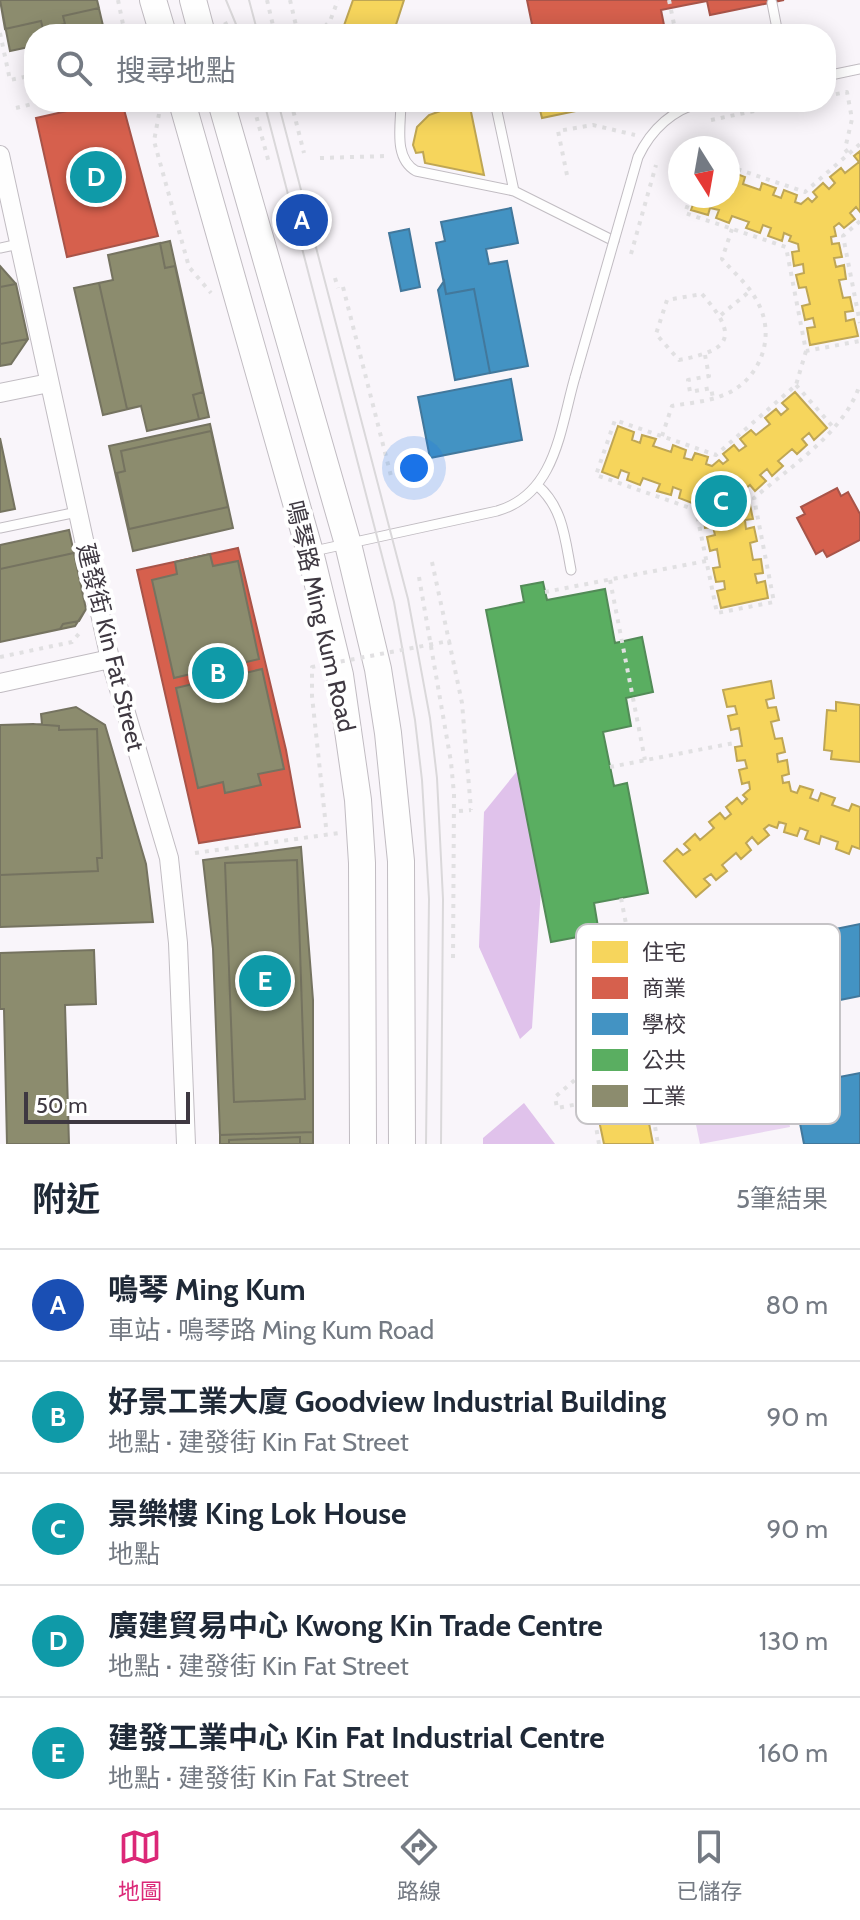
<!DOCTYPE html>
<html lang="zh-TW">
<head>
<meta charset="utf-8">
<style>
  :root { --surface:#fff; --page:#f6f6f7; --text:#1f2937; --muted:#747a83; --line:#e0e1e3; --accent:#db2777 }
  body { margin:0; font-family:Cabin,"Noto Sans TC",sans-serif; background:var(--page); color:var(--text) }
  .compass { position:absolute; left:668px; top:136px; width:72px; height:72px; border-radius:50%; background:var(--surface); box-shadow:0 4px 20px #0003; rotate:169deg }
  .scale { position:absolute; left:24px; bottom:20px; width:166px; box-sizing:border-box; padding-left:8px; border:4px solid #3e3841; border-top:0; font-size:22px; line-height:28px; white-space:nowrap; color:#3e3841; -webkit-text-stroke:6px #fff; paint-order:stroke }
  .you { position:absolute; left:414px; top:468px; width:28px; height:28px; margin:-20px; border:6px solid #fff; border-radius:50%; background:#1a73e8; box-shadow:0 0 0 12px #1a73e833 }
  .badge { display:grid; place-items:center; width:52px; height:52px; border-radius:50%; background:var(--accent); color:#fff; font-size:26px; font-weight:700 }
  .pin { position:absolute; translate:-50% -50%; border:4px solid #fff; box-shadow:0 2px 8px #0006 }
  .list { margin:0; padding:0; list-style:none }
  h2 { display:flex; justify-content:space-between; align-items:center; height:104px; margin:0; padding:0 32px; font-size:34px }
  h2 small { font-size:26px; font-weight:400; color:var(--muted) }
  .list li { display:grid; grid-template-columns:52px 1fr auto; gap:24px; align-items:center; box-sizing:border-box; height:112px; padding:0 32px; border-top:2px solid var(--line) }
  .list b { display:block; font-size:30px; white-space:nowrap }
  .list p { margin:0; font-size:26px; white-space:nowrap; color:var(--muted) }
  .list em { font-size:26px; font-style:normal; color:var(--muted) }
  .icon { flex:none; width:44px; height:44px; fill:none; stroke:currentColor; stroke-width:2; stroke-linecap:round; stroke-linejoin:round }
  .map { position:relative; flex:none; width:860px; height:1144px; overflow:hidden }
  .search { position:absolute; background:var(--surface); box-shadow:0 4px 20px #0003; left:24px; right:24px; top:24px; height:88px; display:flex; align-items:center; gap:20px; box-sizing:border-box; padding:0 28px; border-radius:32px; color:var(--muted); font-size:30px }
  .sheet { height:664px; background:var(--surface) }
  nav { display:flex; justify-content:space-around; align-items:center; box-sizing:border-box; height:112px; border-top:2px solid var(--line); background:var(--surface); font-size:22px; color:var(--muted) }
  nav a { display:grid; justify-items:center; gap:4px }
  nav .on { color:var(--accent) }
  .map>svg:first-child { display:block }
</style>
</head>
<body>
<div class="map">
<svg width="860" height="1144" viewBox="0 0 860 1144">
  <rect width="100%" height="100%" fill="#f9f5fa"/>
  <path fill="#e9d4f1" d="M760,982L790,1127L700,1144L670,1000Z"/>
  <path fill="#e0c2eb" d="M518,770L541,889L532,1028L520,1039L479,947L484,812Z
    M524,1103L555,1144H483V1138Z"/>
  <path fill="#f6d55c" stroke="#bfa654" stroke-width="2" d="M353,0H404L393,34H341Z
    M454,102H469L484,175L425,163L423,152L416,153L413,145L417,127L429,115L446,109Z
    M538,102H599L600,106L542,118Z
    M860,151V212L856,207L850,213L855,219L844,228L839,223L834,227L836,236L831,237L832,244L839,243L842,257L834,258L836,267L844,265L846,279L839,280L843,298L850,297L853,311L845,312L846,321L854,319L858,336L810,345L807,328L815,327L813,318L805,320L802,306L810,304L806,287L799,288L796,275L804,273L803,264L794,266L792,252L799,251L798,244L789,241L791,236L784,233L782,241L768,236L771,228L763,225L760,233L746,228L749,222L732,216L729,223L716,218L719,210L710,208L708,215L691,210L696,196H728V180L732,172L745,177L743,184L760,190L762,183L776,188L773,195L781,198L784,190L797,195L795,202L801,204L808,198L812,202L817,197L813,192L823,183L829,189L835,183L830,177L841,168L845,173L859,162L854,156Z
    M795,392L827,428L814,440L809,433L802,439L807,445L797,454L792,449L778,461L783,466L772,476L767,469L760,475L766,481L755,491L750,485L745,489L747,498L741,499L743,507L750,505L753,519L745,520L746,529L754,527L757,541L750,543L753,560L761,559L763,573L755,574L757,583L765,581L768,598L721,608L717,591L725,589L724,581L716,582L713,568L720,567L717,549L710,551L707,537L715,535L713,527L705,528L703,514L710,513L709,506L700,503L702,498L695,496L692,503L679,498L681,490L673,487L671,495L657,491L660,484L643,478L640,485L627,480L629,473L621,470L618,478L602,472L618,426L634,432L632,440L640,443L642,435L656,439L653,446L671,452L673,445L686,450L684,458L692,460L695,453L708,457L706,464L712,466L719,460L723,464L728,460L723,454L734,445L739,451L746,446L740,439L751,430L756,435L770,424L765,418L776,409L781,415L788,409L782,403Z
    M771,681L774,698L766,700L768,708L776,707L779,720L771,722L775,739L782,738L785,752L777,754L778,762L787,760L789,774L782,776L783,783L789,782L791,791L797,793L800,786L813,790L810,798L818,801L821,793L835,798L832,805L849,811L852,804L860,807V849L852,846L849,854L836,849L838,842L821,836L819,844L805,839L808,831L800,828L797,836L784,832L786,824L779,822L777,828L769,825L764,829L769,835L758,844L752,837L746,843L751,850L741,859L736,853L722,865L727,871L716,880L711,874L704,879L710,885L696,897L664,861L677,849L683,855L690,850L684,844L695,834L700,840L714,828L709,822L720,813L725,819L731,814L726,807L737,798L742,804L747,799L743,795L750,789L749,782L742,784L739,770L747,768L745,760L737,761L735,747L742,746L739,728L731,730L728,716L737,714L735,706L727,707L723,690Z
    M836,702L860,705V762L831,759L832,751L824,750L827,710L836,711Z
    M645,1102L653,1144H604L597,1111Z"/>
  <path fill="#d6604d" stroke="#a85449" stroke-width="2" d="M527,0H784L710,15L707,1L686,5L661,10L664,25L620,34H534Z
    M107,102H122L158,236L67,257L36,118Z
    M837,488L841,496L848,492L860,514V540L827,557L823,550L816,554L797,518L805,514L801,507Z
    M238,548L286,750L300,827L199,843L137,570Z"/>
  <path fill="#4393c3" stroke="#42789c" stroke-width="2" d="M511,208L518,243L486,249L489,264L507,261L528,366L490,373L474,289L446,294L436,243L445,241L441,222Z
    M409,229L420,287L401,291L389,233Z
    M444,281L446,294L474,289L490,373L455,380L438,290Z
    M511,379L522,440L430,458L418,397Z
    M860,924V996L810,1006L796,937Z
    M801,962L824,1080L860,1073V1144H804L770,968Z"/>
  <path fill="#5aae61" stroke="#528b57" stroke-width="2" d="M543,582L547,600L605,589L615,643L642,637L653,692L626,698L631,726L603,732L614,786L627,783L648,893L594,903L599,933L551,942L486,610L524,602L521,586Z"/>
  <path fill="#8c8c6e" stroke="#757360" stroke-width="2" d="M0,0H97L104,30L87,34H34V46L10,51Z
    M0,0H97L99,8L63,16L65,24L43,29L41,21L5,29Z
    M170,241L209,417L147,431L141,406L103,415L74,288L113,280L108,255Z
    M160,243L165,268L175,266L203,392L193,395L199,419L147,431L141,406L127,409L99,283L113,280L108,255Z
    M0,266L16,284L28,339L11,364L0,366Z
    M16,284L28,339L0,344V287Z
    M210,424L233,528L133,551L109,446Z
    M211,431L228,507L129,529L117,473L125,471L121,451Z
    M0,438L15,509L0,512Z
    M69,530L86,609L75,626L0,642V545Z
    M74,553L86,609L79,621L63,624L60,629L0,642V569Z
    M210,554L213,566L238,561L259,659L242,663L245,673L262,669L284,769L258,774L261,785L225,793L223,782L198,788L176,688L193,684L191,674L174,678L152,580L177,574L175,562Z
    M76,707L105,725L146,864L153,922L0,927V725L42,724L41,714Z
    M33,724L59,726V730L97,729L102,858H97L98,871L0,875V725Z
    M301,847L313,1000V1132L220,1135L213,949L203,860Z
    M297,860L305,1099L234,1102L225,863Z
    M94,950L96,1004L65,1005L69,1144H7L4,1009H0V953Z
    M313,1132V1144H220V1135Z
    M300,1137V1144H229V1140Z"/>
  <g fill="none" stroke-linecap="round" stroke-linejoin="round">
    <g stroke="#c1bcc2" stroke-width="11">
      <path id="lane" d="M772,3L778,34
        M826,76L860,69
        M401,102C401,125 393,158 416,171L514,191L614,241
        M495,102L514,191
        M0,248L19,244
        M538,486C563,508 565,539 571,570
        M0,528L77,512
        M314,551L497,511C556,494 560,429 575,377"/>
    </g>
    <g stroke="#c1bcc2" stroke-width="20">
      <path id="street" d="M0,155L110,659L169,858L178,943L186,1144
        M0,393L49,383
        M0,683L110,659"/>
    </g>
    <g stroke="#c1bcc2" stroke-width="28">
      <path id="secondary" d="M153,0L163,34
        M193,0L202,34
        M182,102L310,552L340,675L358,800L362,863L363,1144
        M221,102L348,544L378,669L388,733L401,861L402,1144"/>
    </g>
    <path stroke="#e1e0e2" stroke-width="4" stroke-dasharray="4 6" stroke-linecap="butt" d="M118,0L125,34
      M267,0L275,34
      M290,0L298,34
      M669,0L676,34
      M225,22L231,34
      M0,33L10,80L34,75
      M318,34L330,21L338,0
      M826,96L847,92L852,119L845,149L848,153
      M259,102L253,104L269,163
      M291,102L304,153
      M16,108L40,102
      M159,114L154,141L189,267L211,293
      M711,120L797,102
      M320,158L387,156
      M728,166L805,192L860,144
      M567,175L558,131L593,125L635,135
      M691,196L685,213L786,247L806,351L860,341
      M860,221L843,236L860,323
      M631,254L656,165
      M335,278L338,288
      M343,287L392,480
      M702,294C738,335 733,350 679,360L656,334L667,300Z
      M721,315L750,291
      M806,351L796,385L716,455L615,420L596,475L696,510L717,613L774,602L754,498C790,467 845,432 860,384
      M705,355L709,376L688,380L690,392L711,388L713,398
      M796,385L834,428
      M662,436L672,406C688,403 706,402 721,396C759,383 777,338 758,303C750,286 734,273 722,259L732,229
      M432,562L449,641
      M419,577L451,762L454,794L453,964
      M610,580L645,760
      M0,657L72,642L82,630
      M610,767L734,743
      M459,811L471,810
      M195,853L339,833
      M620,1041L652,1013L668,1092L649,1096
      M599,1144L591,1097L601,1079C649,1052 652,1113 658,1144"/>
    <use href="#lane" stroke="#fefefe" stroke-width="9"/>
    <use href="#street" stroke="#fefefe" stroke-width="18"/>
    <use href="#secondary" stroke="#fefefe" stroke-width="26"/>
    <path stroke="#dad8da" stroke-width="2" d="M226,0L240,34
      M249,0L258,34
      M264,102L394,602L415,720L422,780L429,899L426,1144
      M278,102L408,599L430,718L437,778L443,899L441,1144"/>
    <g stroke="#c1bcc2" stroke-width="11" stroke-linecap="butt">
      <path id="lane-bridge" d="M575,377L638,157C651,130 672,110 702,102"/>
    </g>
    <path stroke="#e1e0e2" stroke-width="4" stroke-dasharray="4 6" stroke-linecap="butt" d="M545,592L711,560
      M326,827L312,696V667L449,641L462,703L471,810
      M620,1041L555,1097L557,1108L658,1089L621,898"/>
    <use href="#lane-bridge" stroke="#fefefe" stroke-width="9"/>
  </g>
  <g text-anchor="middle" dominant-baseline="central" stroke-width="8" stroke-linejoin="round" paint-order="stroke">
    <g font-size="24" fill="#3e3841" stroke="#fff">
      <text transform="translate(321 616) rotate(77)">鳴琴路 Ming Kum Road</text>
      <text transform="translate(111 647) rotate(76)">建發街 Kin Fat Street</text>
    </g>
  </g>
  <rect x="576" y="924" width="264" height="200" rx="12" fill="#fff" stroke="#c5c3c6" stroke-width="2"/>
  <rect x="592" y="941" width="36" height="22" fill="#f6d55c"/>
  <rect x="592" y="977" width="36" height="22" fill="#d6604d"/>
  <rect x="592" y="1013" width="36" height="22" fill="#4393c3"/>
  <rect x="592" y="1049" width="36" height="22" fill="#5aae61"/>
  <rect x="592" y="1085" width="36" height="22" fill="#8c8c6e"/>
  <g font-size="22" fill="#3e3841">
    <text x="642" y="960">住宅</text>
    <text x="642" y="996">商業</text>
    <text x="642" y="1032">學校</text>
    <text x="642" y="1068">公共</text>
    <text x="642" y="1104">工業</text>
  </g>
</svg>
<svg class="compass" viewBox="-18 -18 36 36"><path d="M0-13l5 13h-10z" fill="#e53935"/><path d="M0 13l5-13h-10z" fill="#747a83"/></svg>
<div class="scale">50 m</div>
<div class="you"></div>
<div class="pin badge" style="left:302px;top:220px;background:#1a4fb4">A</div>
<div class="pin badge" style="left:218px;top:673px;background:#0f9aa8">B</div>
<div class="pin badge" style="left:721px;top:501px;background:#0f9aa8">C</div>
<div class="pin badge" style="left:96px;top:177px;background:#0f9aa8">D</div>
<div class="pin badge" style="left:265px;top:981px;background:#0f9aa8">E</div>
<div class="search"><svg class="icon" aria-label="search" viewBox="0 0 24 24"><circle cx="10" cy="10" r="6"/><path d="M15 15l6 6"/></svg>搜尋地點</div>
</div>
<section class="sheet">
<h2>附近<small>5筆結果</small></h2>
<ul class="list">
<li><span class="badge" style="background:#1a4fb4">A</span><div><b>鳴琴 Ming Kum</b><p>車站 · 鳴琴路 Ming Kum Road</p></div><em>80 m</em></li>
<li><span class="badge" style="background:#0f9aa8">B</span><div><b>好景工業大廈 Goodview Industrial Building</b><p>地點 · 建發街 Kin Fat Street</p></div><em>90 m</em></li>
<li><span class="badge" style="background:#0f9aa8">C</span><div><b>景樂樓 King Lok House</b><p>地點</p></div><em>90 m</em></li>
<li><span class="badge" style="background:#0f9aa8">D</span><div><b>廣建貿易中心 Kwong Kin Trade Centre</b><p>地點 · 建發街 Kin Fat Street</p></div><em>130 m</em></li>
<li><span class="badge" style="background:#0f9aa8">E</span><div><b>建發工業中心 Kin Fat Industrial Centre</b><p>地點 · 建發街 Kin Fat Street</p></div><em>160 m</em></li>
</ul>
</section>
<nav>
<a class="on"><svg class="icon" aria-label="map" viewBox="0 0 24 24"><path d="M3 6l6-2 6 2 6-2v14l-6 2-6-2-6 2zM9 4v14M15 6v14"/></svg>地圖</a>
<a><svg class="icon" aria-label="directions" viewBox="0 0 24 24"><path d="M12 3l9 9-9 9-9-9zM9 14v-3h6M13 9l2 2-2 2"/></svg>路線</a>
<a><svg class="icon" aria-label="saved" viewBox="0 0 24 24"><path d="M7 4h10v16l-5-4-5 4z"/></svg>已儲存</a>
</nav>
</body>
</html>
